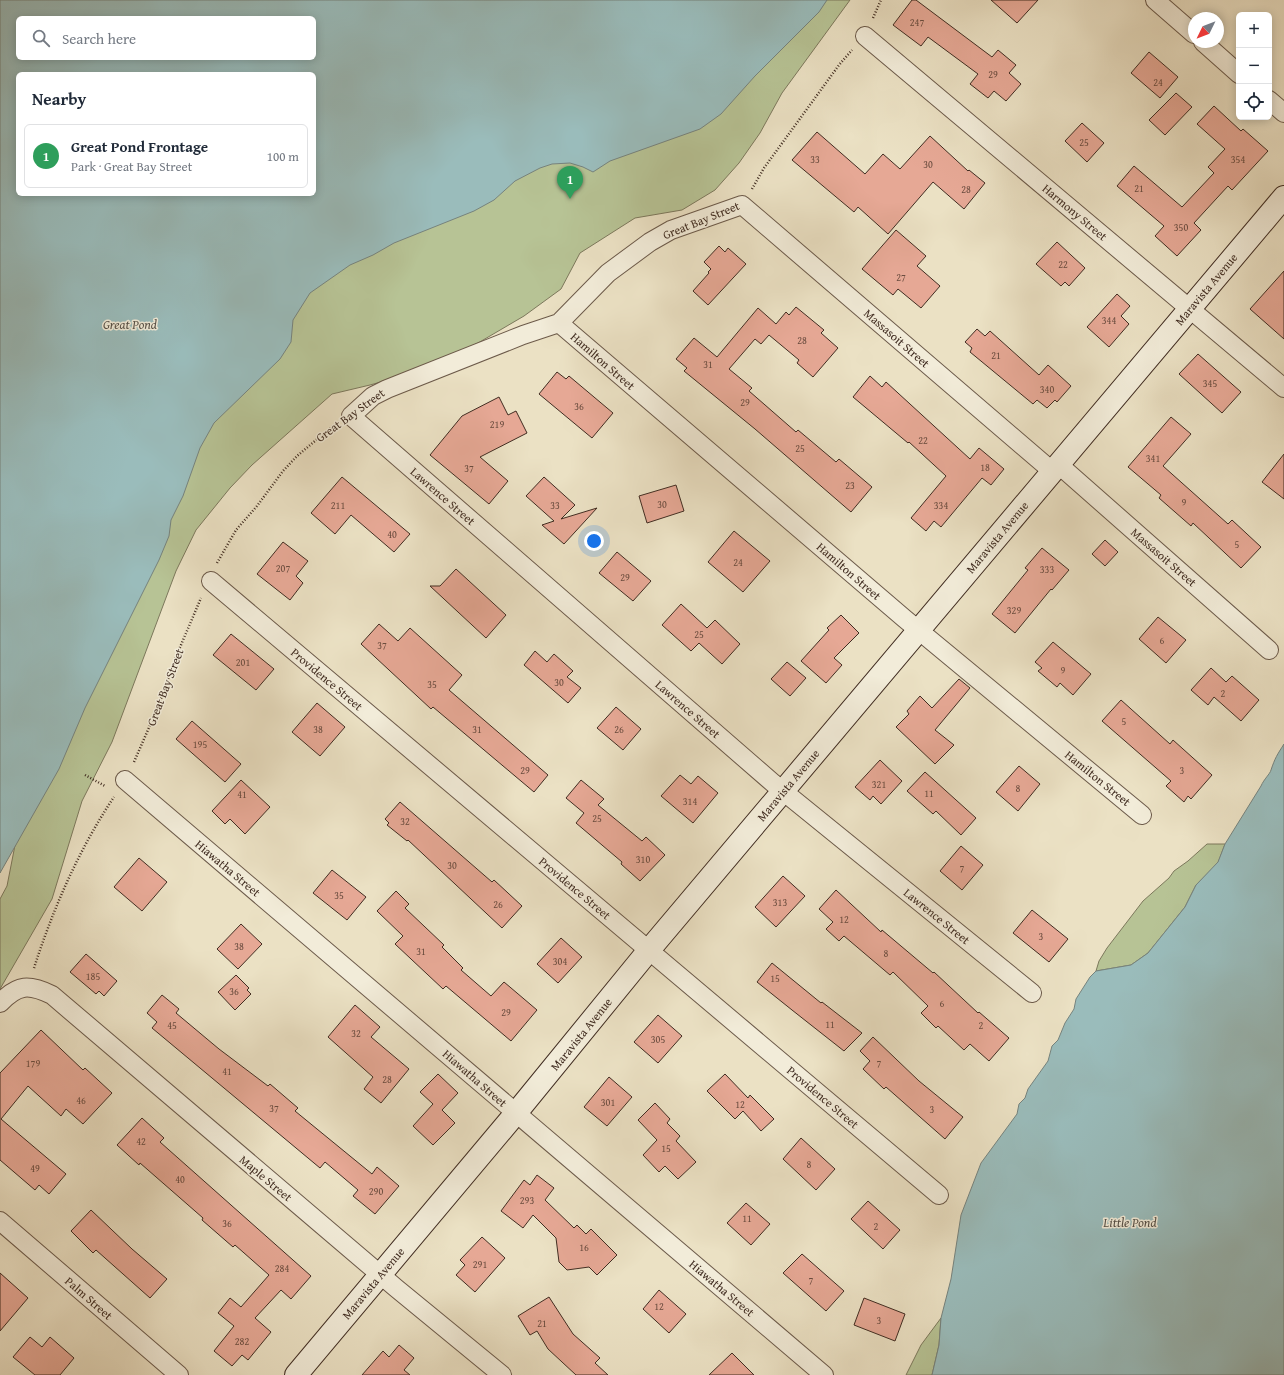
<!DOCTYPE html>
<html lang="en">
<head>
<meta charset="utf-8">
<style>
  :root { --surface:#fff; --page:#f6f6f7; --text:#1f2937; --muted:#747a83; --line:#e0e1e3; --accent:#1a73e8 }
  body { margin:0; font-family:"Gentium Book Plus",serif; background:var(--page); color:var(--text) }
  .controls { position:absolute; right:12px; top:12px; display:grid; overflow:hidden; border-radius:6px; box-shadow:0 2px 10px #0003 }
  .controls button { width:36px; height:36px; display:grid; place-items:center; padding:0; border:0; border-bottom:1px solid var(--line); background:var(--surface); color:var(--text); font:20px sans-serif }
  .compass { position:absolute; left:1188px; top:12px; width:36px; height:36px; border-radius:50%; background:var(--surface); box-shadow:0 2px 10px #0003; rotate:227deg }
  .you { position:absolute; left:594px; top:541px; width:14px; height:14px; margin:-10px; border:3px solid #fff; border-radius:50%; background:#1a73e8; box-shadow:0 0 0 6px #1a73e833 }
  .badge { display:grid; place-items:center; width:26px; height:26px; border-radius:50%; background:var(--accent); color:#fff; font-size:13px; font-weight:700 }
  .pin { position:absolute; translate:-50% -33px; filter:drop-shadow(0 1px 2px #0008) }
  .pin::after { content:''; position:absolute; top:21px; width:14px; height:12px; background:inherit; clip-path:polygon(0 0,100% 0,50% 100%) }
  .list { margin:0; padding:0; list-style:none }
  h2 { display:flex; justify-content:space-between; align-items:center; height:52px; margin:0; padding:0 16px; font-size:17px }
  h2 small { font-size:13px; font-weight:400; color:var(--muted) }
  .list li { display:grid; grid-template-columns:26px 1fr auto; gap:12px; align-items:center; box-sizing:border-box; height:64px; margin:0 8px 8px; padding:0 8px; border:1px solid var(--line); border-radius:6px }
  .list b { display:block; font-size:15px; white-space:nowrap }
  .list p { margin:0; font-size:13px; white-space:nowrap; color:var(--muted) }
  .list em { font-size:13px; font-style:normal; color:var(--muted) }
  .icon { flex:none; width:22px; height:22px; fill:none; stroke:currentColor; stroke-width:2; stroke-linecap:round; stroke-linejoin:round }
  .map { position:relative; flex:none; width:1284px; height:1375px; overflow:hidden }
  .search { position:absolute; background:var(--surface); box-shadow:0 2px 10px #0003; left:16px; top:16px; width:300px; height:44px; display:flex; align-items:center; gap:10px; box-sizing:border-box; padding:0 14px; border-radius:6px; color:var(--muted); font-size:15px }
  .panel { position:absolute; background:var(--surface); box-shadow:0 2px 10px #0003; left:16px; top:72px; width:300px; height:124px; border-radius:6px }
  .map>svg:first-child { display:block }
</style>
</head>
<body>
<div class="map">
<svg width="1284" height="1375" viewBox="0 0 1284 1375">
  <rect width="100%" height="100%" fill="#ebe1c4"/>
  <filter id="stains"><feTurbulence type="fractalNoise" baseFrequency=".005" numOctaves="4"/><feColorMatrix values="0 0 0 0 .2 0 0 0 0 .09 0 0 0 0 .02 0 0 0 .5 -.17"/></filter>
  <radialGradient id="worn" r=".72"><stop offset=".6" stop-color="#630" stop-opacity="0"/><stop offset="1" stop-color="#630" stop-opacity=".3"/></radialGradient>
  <path fill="#b7c395" stroke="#7c785c" d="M791,0H850L782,93L760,133L739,163L715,190L682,210L635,218L580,253L561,289L524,316L478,343L406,375L370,385L332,394L252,465L230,488L196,530L176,571L112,742L82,801L52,899L0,989V899L7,886L27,784L163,485L316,281Z
    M1207,844H1225L1218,863L1196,885L1185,907L1148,953L1131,965L1096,971L1099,961L1107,948L1143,901L1169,878L1174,871L1188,861Z
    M941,1318L939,1345L932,1375H906L921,1345Z"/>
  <path fill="#9abcbb" stroke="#76837e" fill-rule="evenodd" d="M0,0H827L819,12L755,76L721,114L700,129L610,161L593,172L583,167L570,163L552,164L540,168L515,181L494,200L474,211L394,243L373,255L350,265L310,293L293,320L291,342L280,359L214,423L200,448L183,496L171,520L169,536L159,560L85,708L59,769L0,873ZM18,18H314V58H18ZM18,74H314V194H18Z
    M1284,744V1375H932L939,1345L941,1318L951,1279L961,1215L981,1163L1017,1114L1019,1104L1025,1098L1028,1089L1048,1061L1052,1046L1058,1040L1065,1023L1074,1009L1076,999L1090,977L1096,971L1131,965L1148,953L1185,907L1196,885L1218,862L1225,844L1261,786C1264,779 1270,774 1271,770C1275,758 1277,755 1284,744Z"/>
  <path fill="#e6a895" stroke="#412d22" d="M912,0H916L992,57L998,50L1016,65L1009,73L1021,84L1006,101L994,91L988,98L970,84L978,74L928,37L921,46L893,25Z
    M991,0H1038L1017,23Z
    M1149,52L1178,77L1160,98L1131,73Z
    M1176,93L1192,107L1165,135L1149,120Z
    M1214,106L1241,131L1243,129L1268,151L1232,190L1228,186L1194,223L1201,230L1177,256L1155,236L1164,226L1117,186L1134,166L1182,207L1214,173L1208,167L1225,149L1197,124Z
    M1082,123L1104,143L1087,162L1065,141Z
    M817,132L865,174L883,154L900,169L930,136L968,171L969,170L985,183L964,209L933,182L888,234L858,207L854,212L792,160Z
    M896,230L926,256L917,266L940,286L921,308L898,289L893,295L862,269Z
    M1057,242L1085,268L1069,286L1065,282L1061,286L1036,264Z
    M719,246L725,252L728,248L746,264L708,305L693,291L709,273L708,272L711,269L704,262Z
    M1284,271V339L1250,309Z
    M1117,294L1130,306L1121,316L1129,324L1109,347L1087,327Z
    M796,307L824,330L821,333L838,348L813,377L797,363L799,360L769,335L761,344L755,339L729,369L752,388L749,391L796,432L798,430L836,462L839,459L872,487L851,512L755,429L684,371L687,368L676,359L694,338L717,357L758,308L776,324L786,312L789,315Z
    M977,329L985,336L990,331L1039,375L1048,365L1071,386L1057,402L1055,400L1047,408L1037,400L1033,404L970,352L972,348L965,342Z
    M1198,354L1241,392L1222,413L1179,374Z
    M557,372L566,379L569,376L613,413L592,438L539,394Z
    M870,376L882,387L886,382L970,459L979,448L1004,469L991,485L982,478L941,527L934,521L926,531L911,518L946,476L909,442L908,443L853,397Z
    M499,397L508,415L516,411L527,433L480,457L508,481L489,504L430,455L462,416Z
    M1171,417L1191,434L1163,466L1228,524L1232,520L1261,547L1241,568L1193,523L1191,526L1159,498L1161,495L1128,467Z
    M1284,454V499L1262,482Z
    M342,477L410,534L394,552L351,515L335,534L311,513Z
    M544,477L575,505L561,519L597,508L564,544L542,525L554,521L526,496Z
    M676,485L684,511L647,523L639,496Z
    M734,531L770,561L743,592L708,562Z
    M1105,540L1118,552L1105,566L1092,554Z
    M283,542L308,561L296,576L303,583L290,600L257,574Z
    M1042,548L1069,570L1052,590L1051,589L1015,633L992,614L1028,570L1025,568Z
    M617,552L651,581L633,601L599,573Z
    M456,569L506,615L486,638L430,586H440Z
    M681,604L707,628L715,620L740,644L722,664L699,643L691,651L662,625Z
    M841,615L859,633L834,658L842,665L826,683L801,661L829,630L827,628Z
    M1158,617L1186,640L1166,663L1139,639Z
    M379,624L398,641L410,628L462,675L449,690L548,775L534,792L433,707L431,709L361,644Z
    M231,634L274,669L256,690L213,655Z
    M1053,642L1091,674L1073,695L1060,683L1057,687L1038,671L1042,668L1035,662Z
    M535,651L547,662L554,654L573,671L567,677L581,688L568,703L524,665Z
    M787,662L806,678L790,696L771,679Z
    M1211,668L1226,682L1232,676L1259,700L1241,721L1214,697L1208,705L1191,690Z
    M959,679L970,688L935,730L954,745L935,764L896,727L909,714L907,711L920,696L932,708Z
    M1121,700L1170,744L1173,740L1212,775L1191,799L1188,796L1184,802L1166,786L1171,781L1102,721Z
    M317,703L345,727L320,756L292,732Z
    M616,707L641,729L623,750L597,728Z
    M192,721L241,764L225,782L176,739Z
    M880,760L902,781L881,804L873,796L870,800L855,787Z
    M1019,766L1040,784L1018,811L996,792Z
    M925,772L976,818L961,835L936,811L933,814L907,791Z
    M680,775L691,784L698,776L718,793L693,823L661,796Z
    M241,780L270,807L245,834L230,819L225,824L212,811Z
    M581,780L604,799L598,805L642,841L646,837L665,855L640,881L621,864L622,862L576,823L584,813L566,798Z
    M400,802L492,882L494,880L522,906L502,928L408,840L407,841L387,825L389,823L385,819Z
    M961,846L983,865L962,890L940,871Z
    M139,858L167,882L142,911L114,887Z
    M332,870L366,897L347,920L313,893Z
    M783,876L805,896L776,927L755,907Z
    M836,890L881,932L882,930L933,973L934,972L978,1013L979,1012L1009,1038L989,1061L970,1044L964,1050L938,1026L936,1028L921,1013L928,1006L893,972L890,975L844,936L839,941L826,929L833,922L819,909Z
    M396,891L409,904L405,908L444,945L442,947L463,968L461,970L491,996L504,982L537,1010L511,1041L446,986L443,989L395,944L403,936L377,911Z
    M1032,910L1068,939L1049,962L1013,933Z
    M241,924L262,944L238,969L217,949Z
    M561,938L582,957L558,983L537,964Z
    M86,954L117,981L104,996L99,991L96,994L70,972Z
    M772,963L821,1003L822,1002L862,1033L844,1051L792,1010L757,982Z
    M236,975L249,988L247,990L251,994L235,1010L218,992Z
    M162,995L179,1009L176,1013L219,1049L268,1086L270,1084L298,1108L295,1111L372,1174L377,1167L399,1186L375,1214L353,1196L358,1190L325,1162L320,1168L152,1028L157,1022L147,1013Z
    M355,1005L380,1027L371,1037L409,1069L381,1103L364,1089L373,1077L328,1037Z
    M658,1015L682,1036L658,1063L634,1042Z
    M41,1030L83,1070L85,1068L112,1093L83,1124L66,1109L61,1116L28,1086L1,1119L66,1174L49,1194L39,1185L35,1190L0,1160V1073Z
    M873,1037L919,1081L963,1117L945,1139L886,1087L884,1089L863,1069L870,1061L860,1051Z
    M438,1074L458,1093L442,1110L455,1123L433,1145L413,1126L433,1104L420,1092Z
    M725,1074L748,1098L750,1095L774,1119L761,1131L743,1111L735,1119L707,1091Z
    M609,1077L632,1097L607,1126L584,1107Z
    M655,1103L670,1119L667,1123L680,1136L676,1141L696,1162L678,1179L665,1166L659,1172L643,1155L657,1140L638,1120Z
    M142,1118L164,1138L160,1142L311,1276L291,1299L281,1290L255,1318L271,1332L248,1360L242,1355L232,1366L214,1351L234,1326L218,1313L230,1298L241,1307L269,1275L235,1245L233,1247L202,1220L203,1218L140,1163L139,1165L117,1145Z
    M801,1138L835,1169L816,1190L783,1159Z
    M537,1175L554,1188L545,1200L574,1228L577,1225L586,1234L591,1229L617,1255L597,1275L589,1267L567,1270L559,1262L556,1238L533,1215L523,1228L501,1211L524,1180L530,1185Z
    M868,1201L900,1230L883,1249L851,1219Z
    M746,1203L770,1224L751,1245L727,1223Z
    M91,1210L132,1249L167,1279L150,1298L96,1250L93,1253L71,1231Z
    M482,1237L505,1258L475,1292L456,1275L465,1265L460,1260Z
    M802,1254L844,1291L826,1311L783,1273Z
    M0,1273L28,1298L0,1331Z
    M659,1290L686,1314L669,1333L643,1309Z
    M549,1297L573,1334L600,1358L595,1363L608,1375H576L548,1349L537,1331L530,1335L518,1316Z
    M864,1298L905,1314L895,1341L854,1325Z
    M30,1337L42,1347L50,1337L74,1358L60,1375H35L13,1357Z
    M399,1345L414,1358L404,1370L410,1375H362L383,1351L389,1357Z
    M732,1353L754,1375H709Z"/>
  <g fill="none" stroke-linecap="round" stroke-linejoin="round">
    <g stroke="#6c5a4a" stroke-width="20">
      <path id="minor" d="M1155,0L1194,34
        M865,36L1284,388
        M1203,42L1239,74
        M1269,100L1284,113
        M559,323L905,619L1142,815
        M1058,464L1269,650
        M211,581L939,1195
        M125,780L824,1375
        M1032,993L773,783L351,416L373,396L387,389L523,335L559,323L608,273L650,242L671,230L742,205L1052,471
        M0,1003C18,984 29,984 52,995L396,1288L502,1375
        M0,1221L179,1375"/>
    </g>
    <g stroke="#412d22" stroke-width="24">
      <path id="secondary" d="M296,1375L516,1113L649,950L1284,197"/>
    </g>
    <path stroke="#412d22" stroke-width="2.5" stroke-dasharray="1 2" stroke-linecap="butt" d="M873,18L881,0
      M752,189L764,168L839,65L852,50
      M217,563L236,530L257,506L283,471L297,456L333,426
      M134,762L158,707L175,659L201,598
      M85,775L105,786
      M34,968C53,909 79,849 114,797"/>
    <use href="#minor" stroke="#f2ecd9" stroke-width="18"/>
    <use href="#secondary" stroke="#f2ecd9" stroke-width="22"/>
  </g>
  <g text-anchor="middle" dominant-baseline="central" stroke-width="3" stroke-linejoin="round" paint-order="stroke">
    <g font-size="10" fill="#6a4c3f">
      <text x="917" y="22">247</text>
      <text x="993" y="74">29</text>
      <text x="1158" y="82">24</text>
      <text x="1084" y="142">25</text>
      <text x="815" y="159">33</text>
      <text x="1238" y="159">354</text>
      <text x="928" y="164">30</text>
      <text x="1139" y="188">21</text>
      <text x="966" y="189">28</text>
      <text x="1181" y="227">350</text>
      <text x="1063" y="264">22</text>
      <text x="901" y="277">27</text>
      <text x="1109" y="320">344</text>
      <text x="802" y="340">28</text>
      <text x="996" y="355">21</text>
      <text x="708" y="364">31</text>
      <text x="1210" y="383">345</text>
      <text x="1047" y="389">340</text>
      <text x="745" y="402">29</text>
      <text x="579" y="406">36</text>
      <text x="497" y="424">219</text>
      <text x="923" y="440">22</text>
      <text x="800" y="448">25</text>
      <text x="1153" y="458">341</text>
      <text x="985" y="467">18</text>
      <text x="469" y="468">37</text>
      <text x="850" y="485">23</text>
      <text x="1184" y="502">9</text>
      <text x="662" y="504">30</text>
      <text x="338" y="505">211</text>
      <text x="555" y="505">33</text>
      <text x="941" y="505">334</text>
      <text x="392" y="534">40</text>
      <text x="1237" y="544">5</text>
      <text x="738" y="562">24</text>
      <text x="283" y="568">207</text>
      <text x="1047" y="569">333</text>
      <text x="625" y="577">29</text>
      <text x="1014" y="610">329</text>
      <text x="699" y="634">25</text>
      <text x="1162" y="640">6</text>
      <text x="382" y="645">37</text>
      <text x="243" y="662">201</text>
      <text x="1063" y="670">9</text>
      <text x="559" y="682">30</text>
      <text x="432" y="684">35</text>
      <text x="1223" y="693">2</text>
      <text x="1124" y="721">5</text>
      <text x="318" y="729">38</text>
      <text x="477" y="729">31</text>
      <text x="619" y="729">26</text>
      <text x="200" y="744">195</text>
      <text x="525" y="770">29</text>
      <text x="1182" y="770">3</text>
      <text x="879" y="784">321</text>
      <text x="1018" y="788">8</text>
      <text x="929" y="793">11</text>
      <text x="242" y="794">41</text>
      <text x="690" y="801">314</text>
      <text x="597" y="818">25</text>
      <text x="405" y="821">32</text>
      <text x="643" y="859">310</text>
      <text x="452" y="865">30</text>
      <text x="962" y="868">7</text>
      <text x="339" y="895">35</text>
      <text x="780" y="902">313</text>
      <text x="498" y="904">26</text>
      <text x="844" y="919">12</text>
      <text x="1041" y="936">3</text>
      <text x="239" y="946">38</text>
      <text x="421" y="951">31</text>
      <text x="886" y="953">8</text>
      <text x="560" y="961">304</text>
      <text x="93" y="976">185</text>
      <text x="775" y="978">15</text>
      <text x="234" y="991">36</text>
      <text x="942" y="1003">6</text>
      <text x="506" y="1012">29</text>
      <text x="830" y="1024">11</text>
      <text x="172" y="1025">45</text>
      <text x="981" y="1025">2</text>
      <text x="356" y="1033">32</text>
      <text x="658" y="1039">305</text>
      <text x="33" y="1063">179</text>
      <text x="879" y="1063">7</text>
      <text x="227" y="1071">41</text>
      <text x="387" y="1079">28</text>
      <text x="81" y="1100">46</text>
      <text x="608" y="1102">301</text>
      <text x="740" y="1104">12</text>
      <text x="274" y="1108">37</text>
      <text x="932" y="1109">3</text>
      <text x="141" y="1141">42</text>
      <text x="666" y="1148">15</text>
      <text x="809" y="1164">8</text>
      <text x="35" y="1168">49</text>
      <text x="180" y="1179">40</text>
      <text x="376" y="1191">290</text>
      <text x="527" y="1200">293</text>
      <text x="747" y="1218">11</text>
      <text x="227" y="1223">36</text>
      <text x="876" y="1226">2</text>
      <text x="584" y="1247">16</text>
      <text x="480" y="1264">291</text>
      <text x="282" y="1268">284</text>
      <text x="811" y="1280">7</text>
      <text x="659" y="1306">12</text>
      <text x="879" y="1320">3</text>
      <text x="542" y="1323">21</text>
      <text x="242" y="1341">282</text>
    </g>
    <g font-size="12" fill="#412d22" stroke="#f2ecd9">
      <text transform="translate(1075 212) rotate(40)">Harmony Street</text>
      <text transform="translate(701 220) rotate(-22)">Great Bay Street</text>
      <text transform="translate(1206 289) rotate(-50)">Maravista Avenue</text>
      <text transform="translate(897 338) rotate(41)">Massasoit Street</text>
      <text transform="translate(603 361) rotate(41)">Hamilton Street</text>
      <text transform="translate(350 415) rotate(-36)">Great Bay Street</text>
      <text transform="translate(443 496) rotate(41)">Lawrence Street</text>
      <text transform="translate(997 537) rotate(-50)">Maravista Avenue</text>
      <text transform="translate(1164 557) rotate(41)">Massasoit Street</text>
      <text transform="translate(849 571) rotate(41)">Hamilton Street</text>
      <text transform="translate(327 679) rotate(40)">Providence Street</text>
      <text transform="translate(165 687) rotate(-69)">Great Bay Street</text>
      <text transform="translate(688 709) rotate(41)">Lawrence Street</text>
      <text transform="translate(1098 778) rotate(39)">Hamilton Street</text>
      <text transform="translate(788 785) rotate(-50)">Maravista Avenue</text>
      <text transform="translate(228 868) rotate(40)">Hiawatha Street</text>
      <text transform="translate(575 888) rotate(40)">Providence Street</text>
      <text transform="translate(937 916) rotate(39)">Lawrence Street</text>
      <text transform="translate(581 1034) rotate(-51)">Maravista Avenue</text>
      <text transform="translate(475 1078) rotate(41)">Hiawatha Street</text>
      <text transform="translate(823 1097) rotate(40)">Providence Street</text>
      <text transform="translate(266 1178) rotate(40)">Maple Street</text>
      <text transform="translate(373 1283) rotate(-50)">Maravista Avenue</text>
      <text transform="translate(722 1288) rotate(40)">Hiawatha Street</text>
      <text transform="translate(89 1298) rotate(41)">Palm Street</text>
    </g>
    <g font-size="13" font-style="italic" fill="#575148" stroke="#f2ecd9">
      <text x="130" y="324">Great Pond</text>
      <text x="1130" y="1222">Little Pond</text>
    </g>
  </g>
  <rect width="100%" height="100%" filter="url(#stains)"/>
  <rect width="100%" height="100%" fill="url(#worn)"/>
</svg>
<div class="controls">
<button>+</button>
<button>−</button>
<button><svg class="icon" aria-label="locate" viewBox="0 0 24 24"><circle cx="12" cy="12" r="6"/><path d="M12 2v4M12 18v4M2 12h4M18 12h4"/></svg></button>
</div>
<svg class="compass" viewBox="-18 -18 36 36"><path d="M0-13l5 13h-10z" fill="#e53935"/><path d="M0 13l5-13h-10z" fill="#747a83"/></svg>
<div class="you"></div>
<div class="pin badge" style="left:570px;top:199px;background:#2e9e5b">1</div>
<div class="search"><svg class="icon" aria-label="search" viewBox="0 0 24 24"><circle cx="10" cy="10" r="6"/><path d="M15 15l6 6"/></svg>Search here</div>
<section class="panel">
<h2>Nearby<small></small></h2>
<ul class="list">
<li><span class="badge" style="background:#2e9e5b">1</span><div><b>Great Pond Frontage</b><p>Park · Great Bay Street</p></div><em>100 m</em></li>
</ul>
</section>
</div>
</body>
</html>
